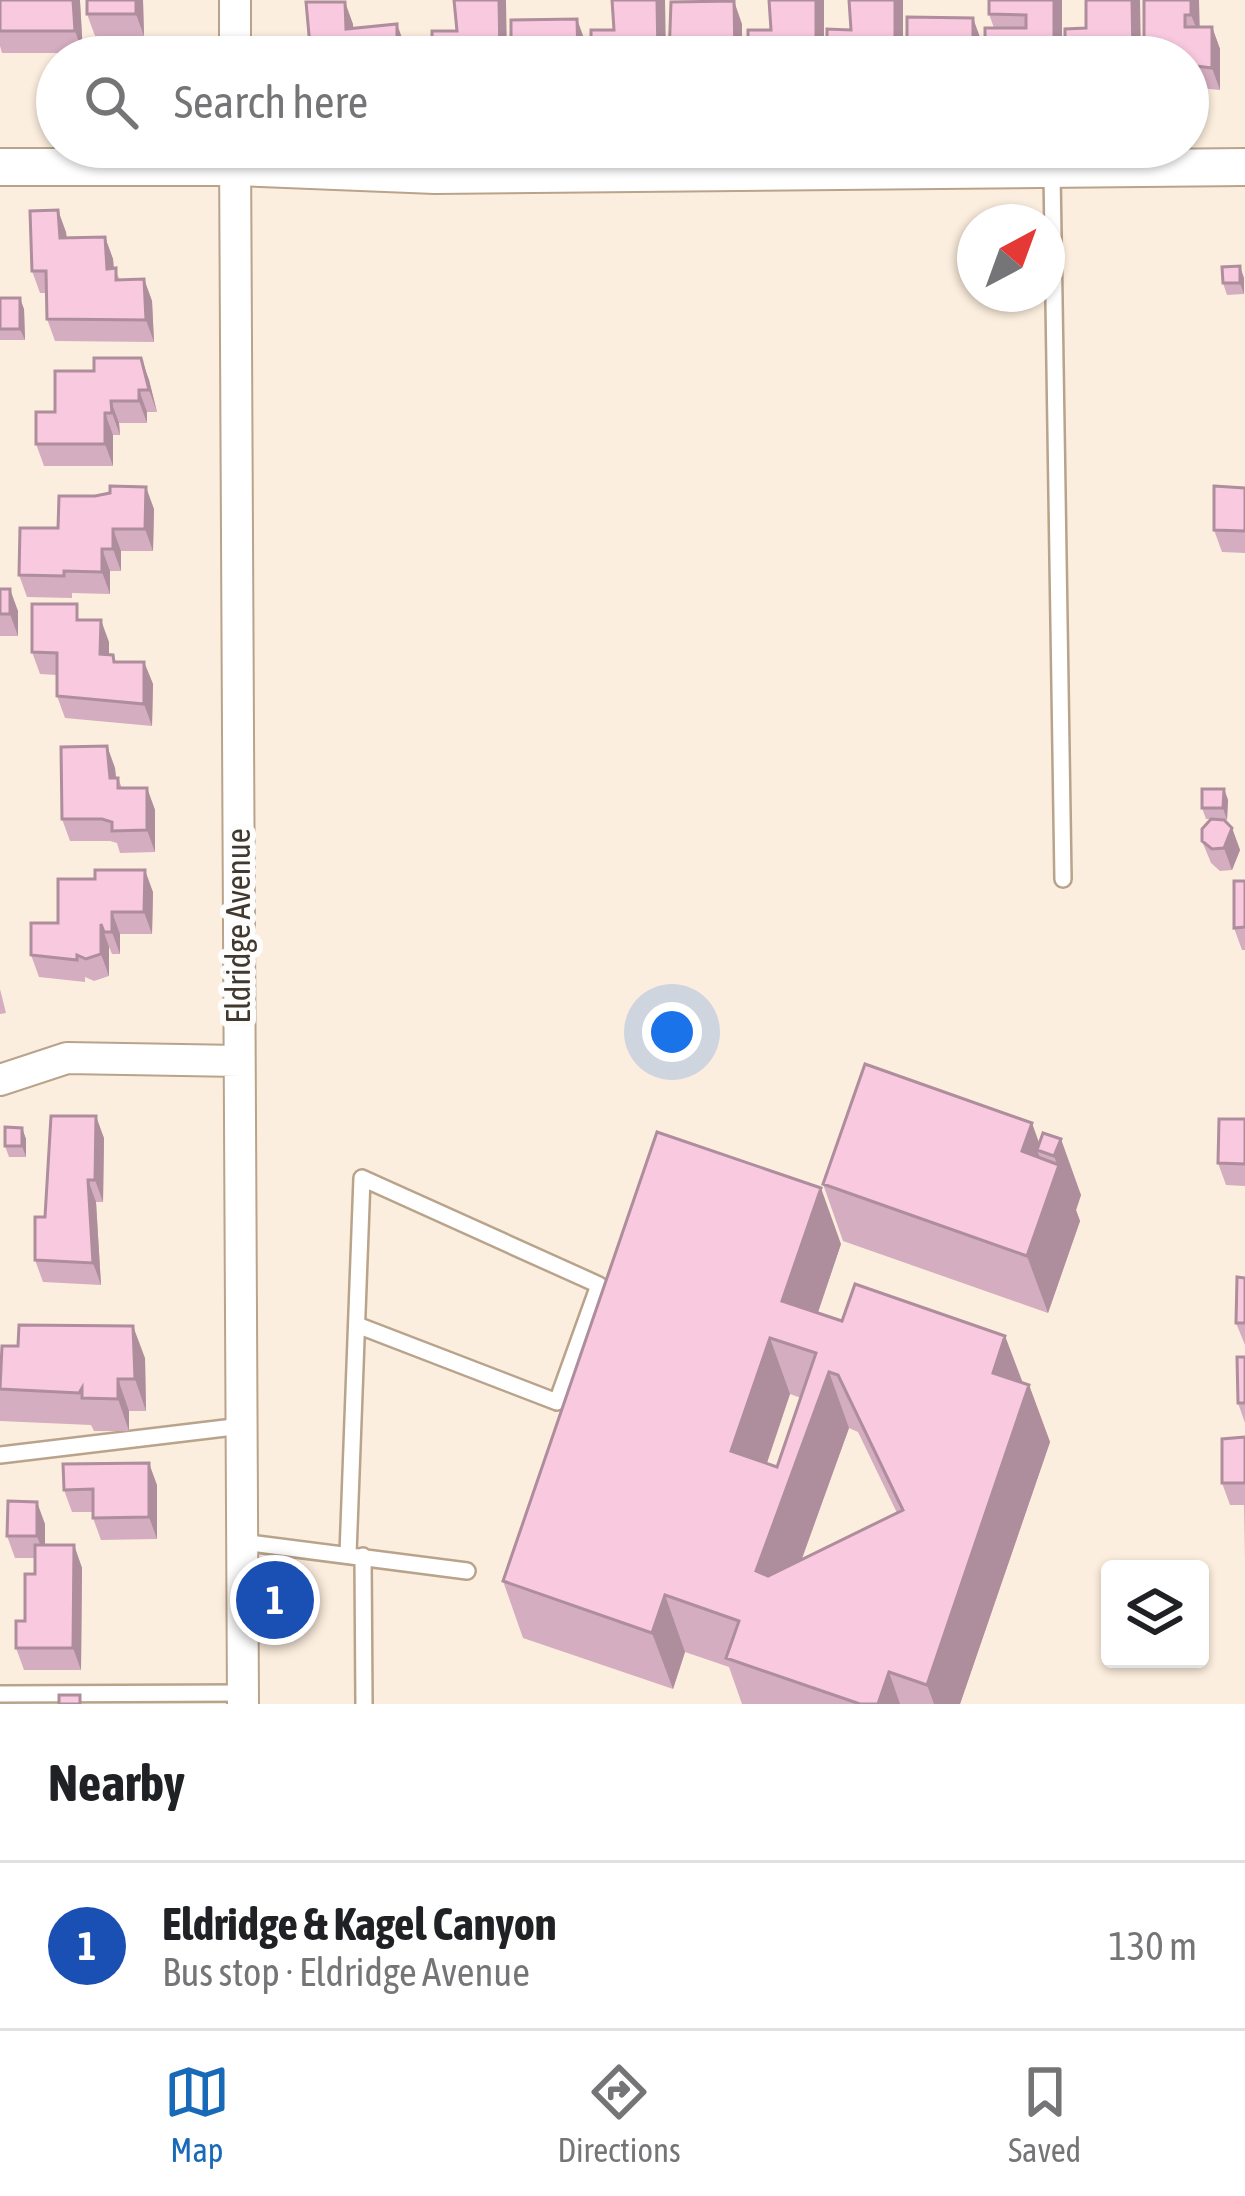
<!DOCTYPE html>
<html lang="en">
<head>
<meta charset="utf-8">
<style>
  :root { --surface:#fff; --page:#f6f6f6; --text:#202124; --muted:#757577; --line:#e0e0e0; --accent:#186ab8 }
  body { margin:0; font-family:"Asap Condensed",sans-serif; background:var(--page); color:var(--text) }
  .controls { position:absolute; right:36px; bottom:36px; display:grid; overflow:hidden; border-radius:12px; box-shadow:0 3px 9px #0004 }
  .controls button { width:108px; height:108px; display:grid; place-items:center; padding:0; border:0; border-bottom:3px solid var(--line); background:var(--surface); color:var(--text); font:60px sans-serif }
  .compass { position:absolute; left:957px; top:204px; width:108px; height:108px; border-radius:50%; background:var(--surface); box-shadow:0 3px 9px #0004; rotate:41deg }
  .you { position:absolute; left:672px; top:1032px; width:42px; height:42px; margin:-30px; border:9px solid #fff; border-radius:50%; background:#1a73e8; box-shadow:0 0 0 18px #1a73e833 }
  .badge { display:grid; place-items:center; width:78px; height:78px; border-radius:50%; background:var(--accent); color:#fff; font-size:39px; font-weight:700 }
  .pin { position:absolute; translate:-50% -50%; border:6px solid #fff; box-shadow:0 3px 12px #0006 }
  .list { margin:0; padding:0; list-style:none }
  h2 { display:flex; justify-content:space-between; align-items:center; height:156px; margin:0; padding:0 48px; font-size:51px }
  h2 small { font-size:39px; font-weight:400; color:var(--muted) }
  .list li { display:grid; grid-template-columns:78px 1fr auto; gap:36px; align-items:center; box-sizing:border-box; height:168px; padding:0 48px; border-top:3px solid var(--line) }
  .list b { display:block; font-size:45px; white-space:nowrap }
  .list p { margin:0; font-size:39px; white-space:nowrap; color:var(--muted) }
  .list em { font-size:39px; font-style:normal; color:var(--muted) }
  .icon { flex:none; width:66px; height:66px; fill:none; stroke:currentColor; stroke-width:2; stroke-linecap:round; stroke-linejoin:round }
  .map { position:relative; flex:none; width:1245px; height:1704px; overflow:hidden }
  .search { position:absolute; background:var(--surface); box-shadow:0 3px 9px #0004; left:36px; right:36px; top:36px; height:132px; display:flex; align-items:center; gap:30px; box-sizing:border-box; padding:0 42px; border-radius:66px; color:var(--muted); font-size:45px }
  .sheet { height:324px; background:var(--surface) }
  nav { display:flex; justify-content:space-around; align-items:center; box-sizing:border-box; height:168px; border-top:3px solid var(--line); background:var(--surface); font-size:33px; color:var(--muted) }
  nav a { display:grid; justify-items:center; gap:6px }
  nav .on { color:var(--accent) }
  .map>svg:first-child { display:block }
</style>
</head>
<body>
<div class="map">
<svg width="1245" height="1704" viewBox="0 0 1245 1704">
  <rect width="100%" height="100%" fill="#fceede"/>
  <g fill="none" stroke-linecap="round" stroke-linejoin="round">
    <g stroke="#b9a38b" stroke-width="20">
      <path id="service" d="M1052,172L1063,879
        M0,1455L242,1426
        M242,1542L467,1571
        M348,1554L362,1178L599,1285L557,1402L357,1325
        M363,1556L364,1704
        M0,1694L243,1693"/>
    </g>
    <g stroke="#b9a38b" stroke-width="34">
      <path id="minor" d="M235,57V0
        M235,147L243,1704
        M0,1080L67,1058L239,1061"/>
    </g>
    <g stroke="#b9a38b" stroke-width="40">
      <path id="tertiary" d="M0,167H235L435,175L1245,167"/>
    </g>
    <use href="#service" stroke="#fff" stroke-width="15"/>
    <use href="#minor" stroke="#fff" stroke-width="30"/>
    <use href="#tertiary" stroke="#fff" stroke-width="36"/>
  </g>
  <path fill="#d5adc0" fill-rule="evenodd" d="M0,0H80L83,53H2L0,46Z
    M87,0H143L144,36H95L87,14Z
    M989,0H1062V57L994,28L989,14Z
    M1199,0V27H1212L1220,49V90L1188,87V57H1144Z
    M66,232L67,238L105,237L113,259L114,268L120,280L144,279L152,301L154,342L55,341L47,319V293H40L32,271Z
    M1244,278V294L1227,295L1223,283Z
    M0,298L24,309L25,340H0Z
    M141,358L149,380L157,412H147V423H119L120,435H113V466H44L36,444L55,412L94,371Z
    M1245,488V553L1222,552L1214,530Z
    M154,509L153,551H121V571H110V594L72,593V598L27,597L19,575L58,528Z
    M0,589L18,611V636H0Z
    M83,620L109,642V654L113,655L116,662H144L153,684L152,726L65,718L57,696V675L40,674L32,652Z
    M107,746L115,768L116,778H118L122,788H147L155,810V852L120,853L117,843L110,841H70L62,819Z
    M1224,789L1228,800L1227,820L1218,819L1232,828L1240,850L1232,870L1220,871L1211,863L1202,841L1211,819H1206L1202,808Z
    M1245,881V950H1242L1234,928Z
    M153,892L152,934H120V954H112L109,947V976L94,981L85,977V982L39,977L31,955L58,923Z
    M0,989L6,1013L0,1014Z
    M1245,1119V1186L1226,1185L1218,1163Z
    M22,1128L26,1139V1157H9L5,1146Z
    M1043,1133L1081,1195L1076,1210L1080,1221L1048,1313L843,1241L823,1184L1039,1144Z
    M104,1138L103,1202H96L101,1285L43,1282L35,1260L45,1217Z
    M841,1244L818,1313L842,1321L1005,1336L1023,1383L1029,1385L1050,1442L960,1704H742L729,1667L685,1652L673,1689L523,1638L503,1581ZM790,1394L801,1398L777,1467L767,1463ZM849,1428L858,1432L897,1513L802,1559Z
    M1245,1278V1345L1236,1323Z
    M0,1354L145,1358L146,1411H129V1431H94L91,1425L0,1421Z
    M1245,1357V1423L1238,1403Z
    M1245,1437V1558L1244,1505H1230L1222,1483Z
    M157,1485V1539L101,1540L93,1518V1512H72L64,1490Z
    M45,1524V1545H74L82,1568L81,1670H24L16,1648L25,1621L35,1574V1558H15L7,1536Z"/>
  <path fill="#ae8d9c" d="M73,0H80V2L83,53L75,31Z
    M136,0H143L144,36L136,14Z
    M499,0H506V2L507,57H500Z
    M657,0H665L666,57H658Z
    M816,0H824V57H816Z
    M895,0H903V57H895Z
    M1054,0H1062V57H1054Z
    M1132,0H1140L1141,57H1133Z
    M1191,0H1199L1200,37L1191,15Z
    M734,1L742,24V57H735Z
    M345,2L353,24L354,51L346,29Z
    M973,18L981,40V57H973Z
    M577,19L585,41V57H578Z
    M397,24L405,46V57H397Z
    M1212,27L1220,49V90L1212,68Z
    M58,210L66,232L68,260L60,238Z
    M105,237L113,259L115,291L107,269Z
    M1240,266L1244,278V294L1240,283Z
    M144,279L152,301L154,342L146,320Z
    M20,298L24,309L25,340L20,329Z
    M141,358L149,380L157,412L149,390Z
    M139,390L147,412V423L139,401Z
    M111,401L119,423L120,435L112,413Z
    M105,413L113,435V466L105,444Z
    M146,487L154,509L153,551L145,529Z
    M113,529L121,551V571L113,549Z
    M102,549L110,571V594L102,572Z
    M10,589L18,611V636L10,614Z
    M101,620L109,642V676L100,654Z
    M144,662L153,684L152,726L144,704Z
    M107,746L115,768L118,800L110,778Z
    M147,788L155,810V852L147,830Z
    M1224,789L1228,800L1227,820L1223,808Z
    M1232,828L1240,850L1232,870L1224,848Z
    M145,870L153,892L152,934L144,912Z
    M112,912L120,934V954L112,932Z
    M101,924L109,947V976L101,954Z
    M96,1116L104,1138L103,1202L95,1180Z
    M1032,1123L1042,1151L1037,1150L1050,1185L1022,1151Z
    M22,1128L26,1139V1157L22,1146Z
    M1061,1139L1081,1195L1076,1210L1080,1221L1048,1313L1027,1256L1058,1167L1054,1156Z
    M88,1180L96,1202L101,1285L93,1263Z
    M821,1188L841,1244L805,1350L782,1301Z
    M133,1326L145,1358L146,1411L135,1379Z
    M1005,1336L1026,1392L993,1373Z
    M770,1338L790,1394L752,1507L731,1451Z
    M829,1372L849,1428L777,1627L756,1571Z
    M118,1379L129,1411V1431L118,1399Z
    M1029,1385L1050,1442L960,1704H934L927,1685Z
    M149,1463L157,1485V1539L149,1517Z
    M37,1502L45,1524V1558L37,1536Z
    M74,1545L82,1568L81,1670L73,1648Z
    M665,1595L685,1652L673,1689L652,1633Z
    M889,1672L900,1704H878Z"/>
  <path fill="#f8c9df" stroke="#ae8d9c" stroke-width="3" fill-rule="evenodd" d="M0,0H73L75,31H0Z
    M87,0H136V14H87Z
    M454,0H499L500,57H432V31H457Z
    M612,0H657L658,57H591V30H614Z
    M769,0H816V57H748V30H771Z
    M849,0H895V57H827V29L851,30Z
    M989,0H1054V57H985V28H1026V15L989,14Z
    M1086,0H1132L1133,57H1065V29L1086,28Z
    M1144,0H1191V15H1185V27H1212V68L1188,65V57H1144Z
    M734,1L735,57H669L671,2Z
    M306,2H345L346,29L397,24V57H311Z
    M907,17L973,18V57H907Z
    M577,19L578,57H511V20Z
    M58,210L60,238L105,237L107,269L116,268V280L144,279L146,320L47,319L46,271H32L30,211Z
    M1240,266V283H1223L1222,267Z
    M0,298H20V329H0Z
    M94,358H141L149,390H139V401H111L112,413H105V444H36V412H55V371H94Z
    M110,486L146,487L145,529H113V549H102V572L64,571V576L19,575L20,528H58L59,496H95L110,493Z
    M1214,486L1245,488V531L1214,530Z
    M0,589H10V614H0Z
    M32,604H77V620H101L100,654L113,655L114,662H144V704L57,696V653L32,652Z
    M107,746L110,778H118V788H147V830L112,831V822L102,819H62L61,747Z
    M1202,789H1224L1223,808H1202Z
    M1211,819L1224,820L1232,828L1224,848L1212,849L1202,841V829Z
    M95,870H145L144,912H112V932H104L101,924V954L86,959L77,955V960L31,955V923H58V879H95Z
    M1234,881H1245V927L1234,928Z
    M865,1064L1032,1123L1022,1151L1059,1165L1027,1256L823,1184Z
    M51,1116H96L95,1180H88L93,1263L35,1260V1217H45Z
    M1219,1119H1245V1164L1218,1163Z
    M5,1127L22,1128V1146H5Z
    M657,1132L821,1188L782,1301L842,1321L855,1284L1005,1336L993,1373L1029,1385L927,1685L889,1672L878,1704H860L726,1658L739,1621L665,1595L652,1633L503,1581ZM770,1338L816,1353L777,1467L731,1451ZM829,1372L838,1375L903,1510L768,1576L756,1571Z
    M1043,1133L1061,1139L1054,1156L1037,1150Z
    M1237,1277L1245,1278V1323H1236Z
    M19,1325L133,1326L135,1379H118V1399L82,1398V1388L79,1393L0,1389L2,1346H18Z
    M1237,1357H1245V1403H1238Z
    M1245,1437V1483H1222V1439Z
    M149,1463V1517L93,1518V1489L64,1490L63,1464Z
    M8,1501L37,1502V1536H7Z
    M35,1545H74L73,1648H16V1621H25V1574H35Z
    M59,1695H80V1704H59Z"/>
  <g text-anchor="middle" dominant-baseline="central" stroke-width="12" stroke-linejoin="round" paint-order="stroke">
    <g font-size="33" fill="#41382e" stroke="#fdfdfd">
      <text transform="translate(238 926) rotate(-90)">Eldridge Avenue</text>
    </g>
  </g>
</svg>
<div class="controls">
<button><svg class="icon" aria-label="layers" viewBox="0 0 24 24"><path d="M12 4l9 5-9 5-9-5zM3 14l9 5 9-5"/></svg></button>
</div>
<svg class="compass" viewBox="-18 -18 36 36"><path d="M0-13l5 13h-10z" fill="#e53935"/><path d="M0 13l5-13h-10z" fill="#757577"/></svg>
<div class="you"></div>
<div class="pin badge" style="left:275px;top:1600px;background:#1a4fb4">1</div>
<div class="search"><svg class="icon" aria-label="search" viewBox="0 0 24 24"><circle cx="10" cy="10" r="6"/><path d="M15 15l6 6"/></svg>Search here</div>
</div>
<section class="sheet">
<h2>Nearby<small></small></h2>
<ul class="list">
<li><span class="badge" style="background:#1a4fb4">1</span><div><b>Eldridge &amp; Kagel Canyon</b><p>Bus stop · Eldridge Avenue</p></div><em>130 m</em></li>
</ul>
</section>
<nav>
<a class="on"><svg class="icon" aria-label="map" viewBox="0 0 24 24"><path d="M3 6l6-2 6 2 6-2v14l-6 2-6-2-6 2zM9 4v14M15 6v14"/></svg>Map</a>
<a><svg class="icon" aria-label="directions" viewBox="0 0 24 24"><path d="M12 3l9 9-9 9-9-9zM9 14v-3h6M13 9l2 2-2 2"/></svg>Directions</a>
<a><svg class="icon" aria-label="saved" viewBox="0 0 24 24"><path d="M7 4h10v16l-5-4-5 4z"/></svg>Saved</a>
</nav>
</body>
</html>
